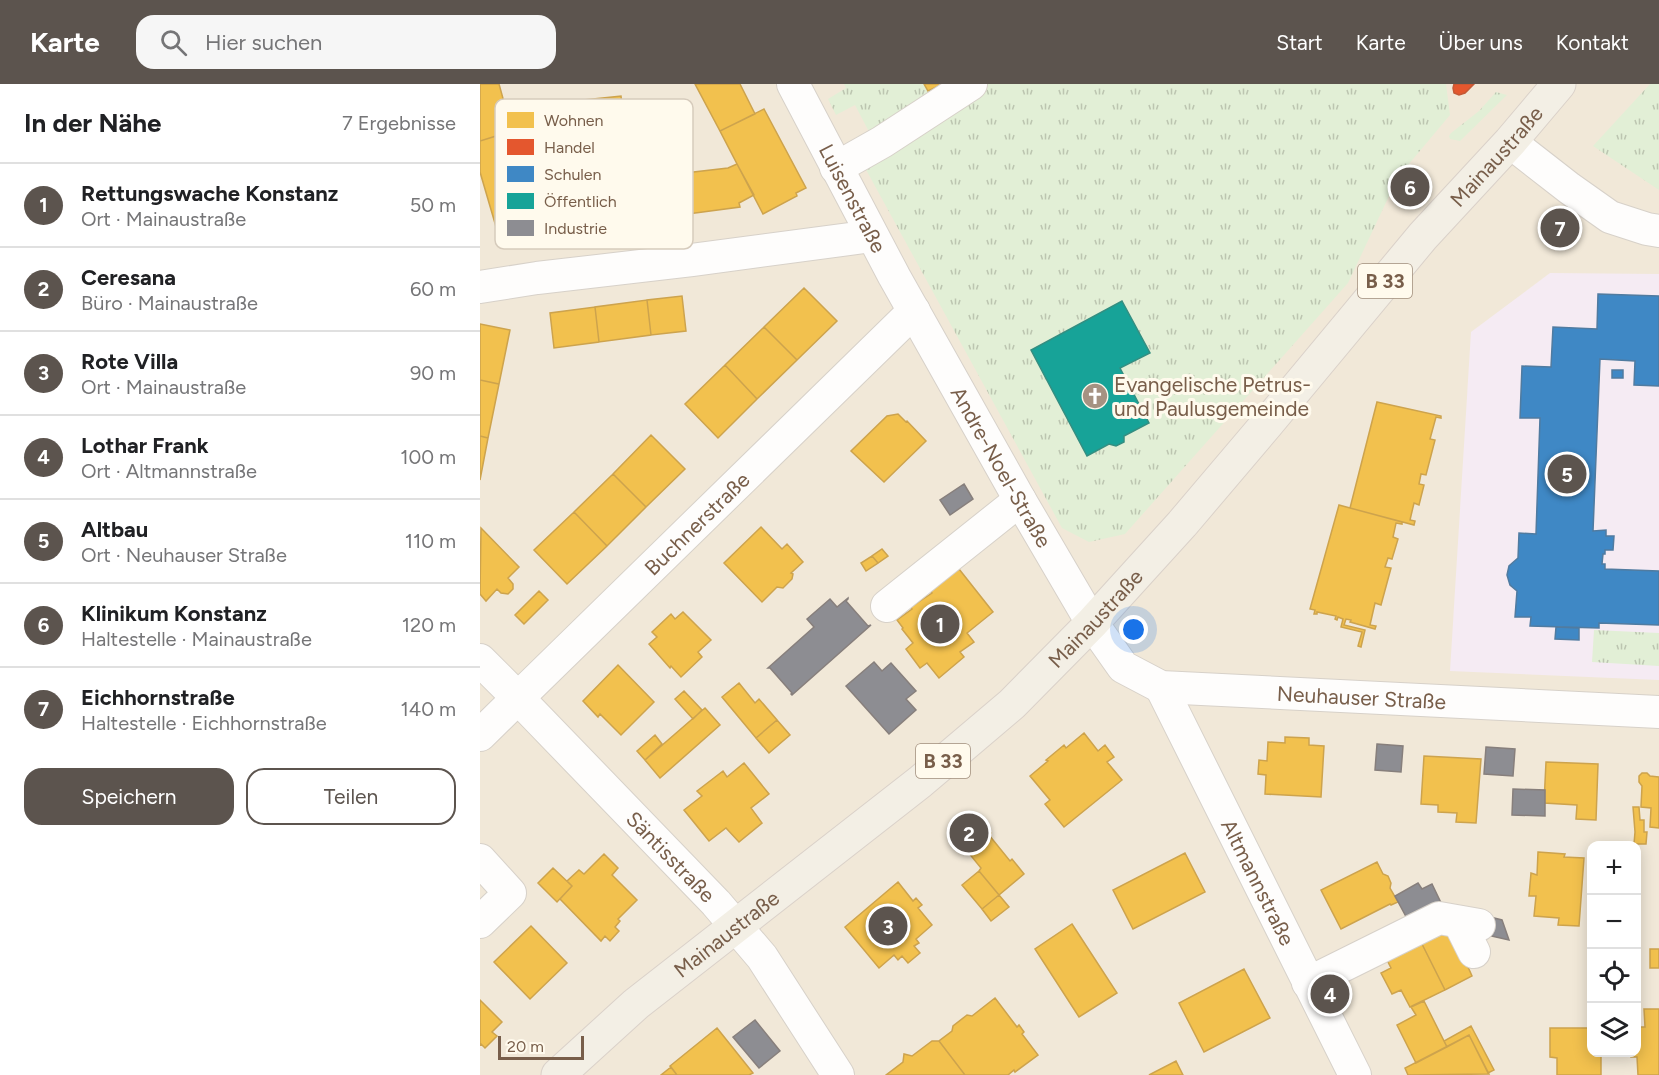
<!DOCTYPE html>
<html lang="de">
<head>
<meta charset="utf-8">
<style>
  :root { --surface:#fff; --page:#f6f6f6; --text:#202124; --muted:#757577; --line:#e0e0e0; --accent:#5c544e }
  body { margin:0; font-family:Figtree,sans-serif; background:var(--page); color:var(--text) }
  .controls { position:absolute; right:18px; bottom:18px; display:grid; overflow:hidden; border-radius:12px; box-shadow:0 3px 15px #0003 }
  .controls button { width:54px; height:54px; display:grid; place-items:center; padding:0; border:0; border-bottom:2px solid var(--line); background:var(--surface); color:var(--text); font:30px sans-serif }
  .scale { position:absolute; left:18px; bottom:15px; width:86px; box-sizing:border-box; padding-left:6px; border:3px solid #785e4a; border-top:0; font-size:16px; line-height:21px; white-space:nowrap; color:#785e4a; -webkit-text-stroke:4px #fffaed; paint-order:stroke }
  .you { position:absolute; left:654px; top:546px; width:21px; height:21px; margin:-15px; border:4px solid #fff; border-radius:50%; background:#1a73e8; box-shadow:0 0 0 9px #1a73e833 }
  .badge { display:grid; place-items:center; width:39px; height:39px; border-radius:50%; background:var(--accent); color:#fff; font-size:20px; font-weight:700 }
  .pin { position:absolute; translate:-50% -50%; border:3px solid #fff; box-shadow:0 2px 6px #0006 }
  .list { margin:0; padding:0; list-style:none }
  h2 { display:flex; justify-content:space-between; align-items:center; height:78px; margin:0; padding:0 24px; font-size:26px }
  h2 small { font-size:20px; font-weight:400; color:var(--muted) }
  .list li { display:grid; grid-template-columns:39px 1fr auto; gap:18px; align-items:center; box-sizing:border-box; height:84px; padding:0 24px; border-top:2px solid var(--line) }
  .list b { display:block; font-size:22px; white-space:nowrap }
  .list p { margin:0; font-size:20px; white-space:nowrap; color:var(--muted) }
  .list em { font-size:20px; font-style:normal; color:var(--muted) }
  .actions { display:flex; gap:12px; padding:18px 24px }
  .actions a { flex:1; padding:14px 0; border:2px solid var(--accent); border-radius:18px; text-align:center; font-size:21px; color:var(--accent) }
  .actions .main { background:var(--accent); color:#fff }
  .icon { flex:none; width:33px; height:33px; fill:none; stroke:currentColor; stroke-width:2; stroke-linecap:round; stroke-linejoin:round }
  .map { position:relative; flex:none; width:1179px; height:991px; overflow:hidden }
  header { display:flex; align-items:center; gap:36px; box-sizing:border-box; height:84px; padding:0 30px; background:var(--accent); color:#fff }
  header strong { font-size:28px }
  nav { display:flex; gap:33px; margin-inline-start:auto; font-size:21px }
  .search { width:420px; height:54px; background:var(--page); display:flex; align-items:center; gap:15px; box-sizing:border-box; padding:0 21px; border-radius:18px; color:var(--muted); font-size:22px }
  main { display:flex }
  aside { flex:1; background:var(--surface) }
  .map>svg:first-child { display:block }
</style>
</head>
<body>
<header>
<strong>Karte</strong>
<div class="search"><svg class="icon" aria-label="search" viewBox="0 0 24 24"><circle cx="10" cy="10" r="6"/><path d="M15 15l6 6"/></svg>Hier suchen</div>
<nav><a>Start</a><a>Karte</a><a>Über uns</a><a>Kontakt</a></nav>
</header>
<main>
<aside>
<h2>In der Nähe<small>7 Ergebnisse</small></h2>
<ul class="list">
<li><span class="badge">1</span><div><b>Rettungswache Konstanz</b><p>Ort · Mainaustraße</p></div><em>50 m</em></li>
<li><span class="badge">2</span><div><b>Ceresana</b><p>Büro · Mainaustraße</p></div><em>60 m</em></li>
<li><span class="badge">3</span><div><b>Rote Villa</b><p>Ort · Mainaustraße</p></div><em>90 m</em></li>
<li><span class="badge">4</span><div><b>Lothar Frank</b><p>Ort · Altmannstraße</p></div><em>100 m</em></li>
<li><span class="badge">5</span><div><b>Altbau</b><p>Ort · Neuhauser Straße</p></div><em>110 m</em></li>
<li><span class="badge">6</span><div><b>Klinikum Konstanz</b><p>Haltestelle · Mainaustraße</p></div><em>120 m</em></li>
<li><span class="badge">7</span><div><b>Eichhornstraße</b><p>Haltestelle · Eichhornstraße</p></div><em>140 m</em></li>
</ul>
<div class="actions"><a class="main">Speichern</a><a>Teilen</a></div>
</aside>
<div class="map">
<svg width="1179" height="991" viewBox="0 0 1179 991">
  <defs>
    <pattern id="grass-tufts" width="24" height="20" patternUnits="userSpaceOnUse" patternTransform="scale(1.5)"><rect width="24" height="20" fill="#e2efd6"/><path d="M3 7l-1-3M5 7V3M7 7l1-3M15 17l-1-3M17 17v-4M19 17l1-3" fill="none" stroke="#bcc5b0"/></pattern>
  </defs>
  <rect width="100%" height="100%" fill="#f8f4eb"/>
  <path fill="#f1e8d8" fill-rule="evenodd" d="M0,0H1179V991H0ZM1112,762H1156V968H1112Z"/>
  <path fill="#f5ebf3" d="M1070,189L1179,190V596L970,587L991,248Z"/>
  <path fill="url(#grass-tufts)" d="M364,0H966L970,31L918,93L868,199L645,450L609,458L582,444L378,71L396,61L375,21L356,31L348,15L366,4Z
    M1170,0H1179V106L1113,62Z
    M1016,8L1027,11L980,57L970,55L969,52L971,49L999,27Z
    M1114,546L1179,549V582L1112,578Z"/>
  <path fill="#f2c14e" stroke="#cda34d" stroke-width="1.5" d="M0,0H19L32,47L0,57Z
    M215,0H260L275,30L240,47Z
    M444,0H463L448,7Z
    M141,12L144,38L107,42L104,16Z
    M284,25L326,104L316,109L317,112L283,130L240,47Z
    M32,47L60,141L19,153L0,88V57Z
    M257,80L274,111L259,119L260,123L193,132L188,91L248,84Z
    M324,204L357,237L317,276L284,243Z
    M202,212L206,247L171,251L167,216Z
    M167,216L171,251L119,258L115,223Z
    M115,223L119,258L74,264L70,229Z
    M0,240L30,246L19,300L0,296Z
    M284,243L317,276L277,315L245,281Z
    M245,281L277,315L238,354L205,320Z
    M0,296L19,300L8,354L0,352Z
    M897,318L961,332V334L956,333L950,355L955,356L946,391L941,390L939,400L944,401L939,421L934,419L930,436L935,437L934,441L870,424Z
    M418,330L426,338L427,337L446,357L404,398L371,367L407,332Z
    M171,351L205,385L166,423L133,390Z
    M0,352L8,354L0,396Z
    M133,390L166,423L127,462L94,428Z
    M859,421L922,438V440L916,439L913,453L918,455L912,475L908,474L905,483L911,484L901,521L895,519L890,541L896,542L895,545L870,538L871,536L866,535L864,541L885,546L881,563L878,562L882,548L861,543L863,535L858,533L857,536L855,535L856,532L837,528V530H834L835,526L830,525Z
    M94,428L127,462L87,500L54,466Z
    M281,443L302,465L307,460L323,478L311,489L313,490L312,495L303,504L297,503L282,518L244,479Z
    M1,444L39,483L28,494L33,500V505L28,510L21,509L17,505L6,517L0,510Z
    M402,465L408,472L398,479L392,472Z
    M392,472L398,479L386,487L381,479Z
    M479,485L513,528L487,549L494,558L480,568L484,573L459,594L447,579L440,584L426,565L433,559L422,545L423,544L417,536L432,525L431,523L452,509L451,507Z
    M59,507L68,516L44,540L35,531Z
    M203,528L231,556L218,568L222,573L201,593L191,582L190,584L169,560L177,553L172,548L191,530L195,535Z
    M138,581L174,618L141,651L120,630L118,633L103,617Z
    M259,599L275,619L279,615L297,636L276,654L242,613Z
    M204,607L222,626L213,635L195,615Z
    M225,624L240,641L180,694L165,676Z
    M297,636L310,651L289,669L276,654Z
    M604,649L618,667L625,661L634,673L627,678L642,696L584,743L565,720L570,716L550,692L568,677L566,676L584,661L586,664Z
    M175,651L182,660L165,676L157,667Z
    M805,653L829,654V661L844,662L841,713L785,710L786,691L778,690L779,676L787,677L788,658L805,659Z
    M944,672L1001,675L996,739L976,738L977,729L958,728V721L941,720Z
    M1066,678L1118,680L1116,736L1096,735L1097,721L1064,719Z
    M264,679L289,710L271,724L282,739L259,758L246,744L229,757L204,726L222,712L217,707L243,687L247,693Z
    M1162,689H1167L1170,692L1179,693V744L1170,743L1171,724L1161,723L1162,702L1159,698V692Z
    M1153,723H1159L1160,736H1164V748H1167L1166,760H1154L1155,748Z
    M498,733L511,749L509,751L530,777L532,775L544,790L519,811L499,787L501,784L488,768L486,770L473,754Z
    M1058,768L1085,770L1084,773L1104,774L1099,842L1078,841L1079,834L1054,832L1056,812H1049L1051,789L1057,791Z
    M705,769L725,808L653,845L633,806Z
    M124,770L138,784L132,791L157,816L138,835L140,837L135,843L139,847L130,857L125,852L121,857L80,815L92,802L87,797L99,786L104,790Z
    M897,778L903,790L908,792L911,799L910,804L918,818L911,821L910,820L861,845L841,806Z
    M73,784L92,802L77,818L58,799Z
    M499,787L519,811L502,825L482,801Z
    M418,798L433,817L436,814L442,821L438,824L452,841L436,855L439,859L434,862L440,869L428,879L422,872L418,876L414,871L399,884L365,843Z
    M519,811L529,823L511,837L502,825Z
    M592,840L637,909L599,933L555,865Z
    M51,842L87,879L50,915L14,878Z
    M970,843L992,892L965,906L941,858Z
    M941,858L965,906L930,923L921,906L912,910L901,889L911,884L907,876Z
    M1170,865H1179V884H1170Z
    M764,885L790,934L724,968L699,919Z
    M515,914L537,943L539,941L544,948L542,950L558,971L535,988L534,986L528,991H485L459,957L472,947L473,942L487,931L492,932Z
    M0,916L22,938L12,948L17,952L5,964L1,960L0,961Z
    M944,917L967,963L936,979L917,941L936,931L931,923Z
    M1164,925H1179V991H1158L1157,973H1151V968H1156V943H1165Z
    M991,942L1014,986L1008,989L989,951L967,963L964,957Z
    M237,944L273,989L269,991H197L190,982Z
    M1070,944H1112V968H1121V991H1077V974L1070,973Z
    M989,951L1009,990L928,991L925,984Z
    M452,957H459L485,991H406L423,978L424,970L432,972Z
    M696,977L703,991H669Z
    M191,983L197,991H181Z"/>
  <path fill="#e4572e" stroke="#c45936" stroke-width="1.5" d="M974,0H994L985,9L979,11L974,9L973,4Z"/>
  <path fill="#3f88c5" stroke="#507ba0" stroke-width="1.5" d="M1118,210L1179,212V302L1154,301L1155,277L1120,275L1113,447L1126,446V452H1134L1133,466H1125V470H1123L1122,480H1125V485L1179,487V541L1119,539V544L1050,542L1051,533H1035L1037,507L1030,501L1027,491L1029,482L1038,474L1039,449L1056,450L1060,334H1040L1042,282L1071,283L1073,243L1117,245Z
    M1132,286H1143V294H1132Z
    M1076,543L1099,544V556L1075,555Z"/>
  <path fill="#17a398" stroke="#348e81" stroke-width="1.5" d="M642,217L670,269L640,284L669,339L644,352V358L636,362L629,360L607,372L551,266Z"/>
  <path fill="#8d8d92" stroke="#877f7c" stroke-width="1.5" d="M484,400L493,415L470,431L460,416Z
    M368,514V515L366,517L388,542L391,541L312,611L311,610L312,609L290,584H288L334,543L327,535L350,515L357,523Z
    M394,578L402,587L411,579L436,607L426,615L436,626L409,650L366,602Z
    M897,660L923,662L921,688L895,686Z
    M1006,663L1035,665L1033,692L1004,690Z
    M1033,705L1065,706V732L1032,731Z
    M938,799L942,805L952,800L963,823L930,840L915,812Z
    M1002,831L1022,836L1029,856L998,849Z
    M275,936L300,967L279,984L253,953Z"/>
  <g fill="none" stroke-linecap="round" stroke-linejoin="round">
    <g stroke="#d7d1c9" stroke-width="34">
      <g id="minor">
        <path id="s1" d="M313,0L414,192L540,416L612,539L643,583L681,603L1179,628"/>
        <path d="M1030,58L1089,104L1130,133L1167,145L1179,147"/>
        <path d="M356,84L402,58L491,0"/>
        <path d="M0,203L57,194L212,176L392,152"/>
        <path d="M407,522L540,416"/>
        <path id="s2" d="M0,576L38,614L236,819L282,873L358,991"/>
        <path id="s3" d="M681,603L875,991"/>
        <path id="s4" d="M0,651L434,227"/>
        <path d="M0,776L30,809L0,838"/>
        <path d="M979,838L994,868"/>
        <path d="M828,899L959,834L999,841"/>
      </g>
    </g>
    <g stroke="#dad1c9" stroke-width="35">
      <g id="major">
        <path id="s5" d="M78,991L156,920L440,698L532,620L612,539L702,440L786,341L943,152L1030,58L1079,0"/>
      </g>
    </g>
    <use href="#minor" stroke="#fefdfc" stroke-width="32"/>
    <use href="#major" stroke="#f3efe5" stroke-width="33"/>
  </g>
  <defs>
    <g id="church-disc" transform="scale(1.35)"><circle r="9.5" fill="#a59282" stroke="#fffaed"/><path d="M-1.2-6h2.4v3.5h3.3v2.4h-3.3V6h-2.4V-.1h-3.3v-2.4h3.3Z" fill="#fff"/></g>
  </defs>
  <g fill-rule="evenodd">
    <use href="#church-disc" x="615" y="312"/>
  </g>
  <g text-anchor="middle" dominant-baseline="central" stroke-width="6" stroke-linejoin="round" paint-order="stroke">
    <g fill="#fffaed" stroke="#a08d7b" stroke-width="1.5">
      <rect x="878" y="180" width="54" height="34" rx="4.5"/>
      <rect x="436" y="660" width="54" height="34" rx="4.5"/>
    </g>
    <g font-size="20" font-weight="bold" fill="#785e4a">
      <text x="905" y="197">B 33</text>
      <text x="463" y="677">B 33</text>
    </g>
    <g font-size="21" fill="#785e4a" stroke="#fffaed">
      <text stroke="none"><textPath href="#s5" startOffset="1318">Mainaustraße</textPath></text>
      <text stroke="none"><textPath href="#s1" startOffset="129">Luisenstraße</textPath></text>
      <text stroke="none"><textPath href="#s1" startOffset="436">Andre-Noel-Straße</textPath></text>
      <text stroke="none"><textPath href="#s4" startOffset="303">Buchnerstraße</textPath></text>
      <text stroke="none"><textPath href="#s5" startOffset="706">Mainaustraße</textPath></text>
      <text stroke="none"><textPath href="#s1" startOffset="914">Neuhauser Straße</textPath></text>
      <text stroke="none"><textPath href="#s2" startOffset="274">Säntisstraße</textPath></text>
      <text stroke="none"><textPath href="#s3" startOffset="218">Altmannstraße</textPath></text>
      <text stroke="none"><textPath href="#s5" startOffset="220">Mainaustraße</textPath></text>
    </g>
    <g font-size="21" fill="#785e4a" stroke="#fffaed" text-anchor="start">
      <text x="634" y="300">Evangelische Petrus-<tspan x="634" dy="24">und Paulusgemeinde</tspan></text>
    </g>
  </g>
  <rect x="15" y="15" width="198" height="150" rx="9" fill="#fffaed" stroke="#d6cbbc" stroke-width="1.5"/>
  <rect x="27" y="28" width="27" height="16" fill="#f2c14e"/>
  <rect x="27" y="55" width="27" height="16" fill="#e4572e"/>
  <rect x="27" y="82" width="27" height="16" fill="#3f88c5"/>
  <rect x="27" y="109" width="27" height="16" fill="#17a398"/>
  <rect x="27" y="136" width="27" height="16" fill="#8d8d92"/>
  <g font-size="16" fill="#785e4a">
    <text x="64" y="42">Wohnen</text>
    <text x="64" y="69">Handel</text>
    <text x="64" y="96">Schulen</text>
    <text x="64" y="123">Öffentlich</text>
    <text x="64" y="150">Industrie</text>
  </g>
</svg>
<div class="controls">
<button>+</button>
<button>−</button>
<button><svg class="icon" aria-label="locate" viewBox="0 0 24 24"><circle cx="12" cy="12" r="6"/><path d="M12 2v4M12 18v4M2 12h4M18 12h4"/></svg></button>
<button><svg class="icon" aria-label="layers" viewBox="0 0 24 24"><path d="M12 4l9 5-9 5-9-5zM3 14l9 5 9-5"/></svg></button>
</div>
<div class="scale">20 m</div>
<div class="you"></div>
<div class="pin badge" style="left:460px;top:540px">1</div>
<div class="pin badge" style="left:489px;top:749px">2</div>
<div class="pin badge" style="left:408px;top:842px">3</div>
<div class="pin badge" style="left:850px;top:910px">4</div>
<div class="pin badge" style="left:1087px;top:390px">5</div>
<div class="pin badge" style="left:930px;top:103px">6</div>
<div class="pin badge" style="left:1080px;top:144px">7</div>
</div>
</main>
</body>
</html>
